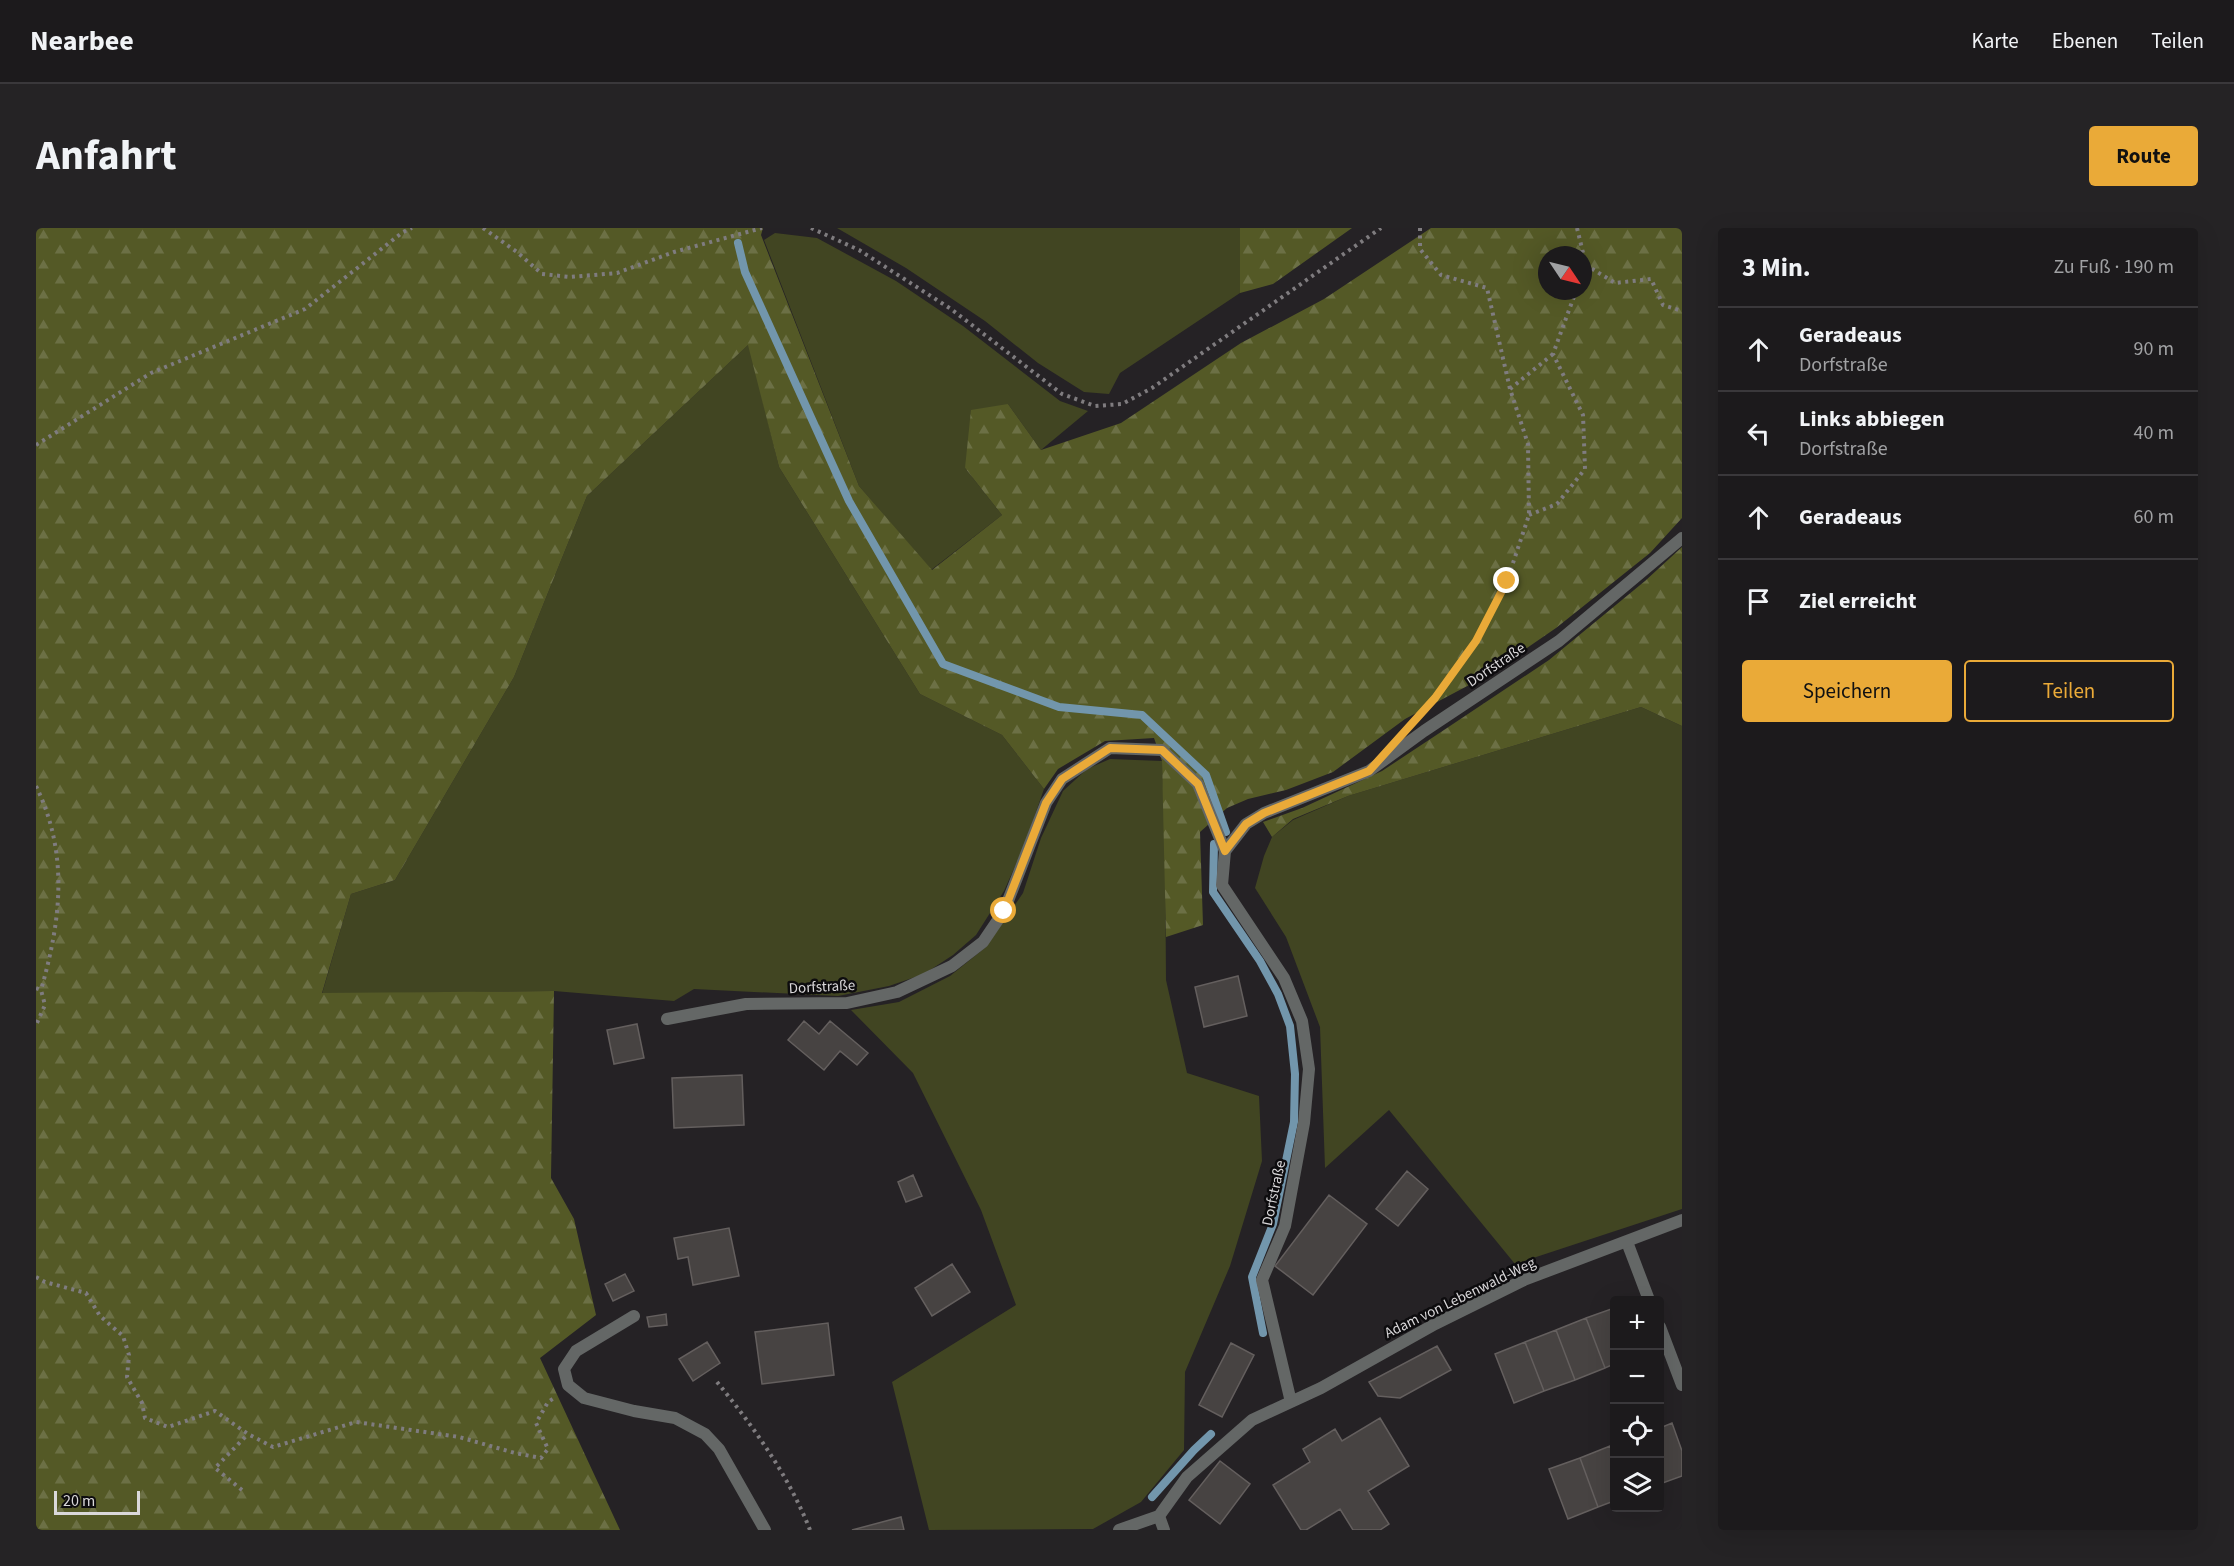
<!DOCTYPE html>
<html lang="de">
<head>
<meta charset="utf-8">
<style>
  :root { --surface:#1c1a1c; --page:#252325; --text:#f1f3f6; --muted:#a0a1a3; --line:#3a383b; --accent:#eaaa38 }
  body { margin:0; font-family:"Source Sans 3",sans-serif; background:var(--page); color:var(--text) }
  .controls { position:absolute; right:18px; bottom:18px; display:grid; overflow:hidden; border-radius:6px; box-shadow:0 6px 24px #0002 }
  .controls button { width:54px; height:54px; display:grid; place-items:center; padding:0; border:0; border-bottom:2px solid var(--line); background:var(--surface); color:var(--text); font:30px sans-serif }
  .compass { position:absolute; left:1502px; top:18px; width:54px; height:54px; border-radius:50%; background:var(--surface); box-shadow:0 6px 24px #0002; rotate:125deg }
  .scale { position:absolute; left:18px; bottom:15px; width:86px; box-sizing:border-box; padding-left:6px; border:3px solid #dad8da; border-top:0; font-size:16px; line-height:21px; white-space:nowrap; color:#dad8da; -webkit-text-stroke:4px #0d0c0e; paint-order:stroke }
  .stop { position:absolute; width:18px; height:18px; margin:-14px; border:4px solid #eaaa38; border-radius:50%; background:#fff }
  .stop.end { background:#eaaa38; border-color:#fff; box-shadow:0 2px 6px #0008 }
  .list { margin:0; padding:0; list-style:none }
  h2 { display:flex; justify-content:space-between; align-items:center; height:78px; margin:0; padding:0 24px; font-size:26px }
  h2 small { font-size:20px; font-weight:400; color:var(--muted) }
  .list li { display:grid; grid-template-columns:39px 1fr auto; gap:18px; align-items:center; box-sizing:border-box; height:84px; padding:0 24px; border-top:2px solid var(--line) }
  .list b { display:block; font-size:22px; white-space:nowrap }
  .list p { margin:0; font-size:20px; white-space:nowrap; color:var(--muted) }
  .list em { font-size:20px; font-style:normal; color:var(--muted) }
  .actions { display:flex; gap:12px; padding:18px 24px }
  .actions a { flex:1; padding:14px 0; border:2px solid var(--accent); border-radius:6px; text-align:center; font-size:21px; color:var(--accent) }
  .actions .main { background:var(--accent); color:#111 }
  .icon { flex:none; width:33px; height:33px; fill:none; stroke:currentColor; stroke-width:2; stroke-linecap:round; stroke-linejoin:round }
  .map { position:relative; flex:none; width:1646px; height:1302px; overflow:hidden; border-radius:6px }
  header { display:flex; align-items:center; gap:36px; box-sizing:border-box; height:84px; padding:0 30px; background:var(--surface); border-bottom:2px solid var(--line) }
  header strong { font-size:28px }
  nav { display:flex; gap:33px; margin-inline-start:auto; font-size:21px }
  .intro { display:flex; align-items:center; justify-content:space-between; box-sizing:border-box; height:144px; padding:0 36px }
  h1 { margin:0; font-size:42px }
  .button { padding:15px 27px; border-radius:6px; background:var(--accent); color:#111; font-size:21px; font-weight:700 }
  main { display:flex; gap:36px; padding:0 36px }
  aside { flex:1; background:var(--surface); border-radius:6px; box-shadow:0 6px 24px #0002 }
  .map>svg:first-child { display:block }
</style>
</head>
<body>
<header>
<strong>Nearbee</strong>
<nav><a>Karte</a><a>Ebenen</a><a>Teilen</a></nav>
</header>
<div class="intro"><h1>Anfahrt</h1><a class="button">Route</a></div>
<main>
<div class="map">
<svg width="1646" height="1302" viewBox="0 0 1646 1302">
  <defs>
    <pattern id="forest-firs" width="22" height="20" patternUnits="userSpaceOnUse" patternTransform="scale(1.5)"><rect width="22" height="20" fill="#545926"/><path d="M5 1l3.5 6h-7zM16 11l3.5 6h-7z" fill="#6c7045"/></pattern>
  </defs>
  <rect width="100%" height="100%" fill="#252225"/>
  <path fill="#414522" d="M801,0H1204V65L1084,145L1073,166L1048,164L1002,135L949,93L870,40Z
    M739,5L781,10L860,53L927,98L1024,173L1052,183L1005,222L972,176L929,240L966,287L895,342L823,258L728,12Z
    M713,116L743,239L884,466L966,507L1008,561L988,618L968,663L940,707L917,727L888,746L853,758L802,768L658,761L638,773L518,763L286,766L315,666L359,652L478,449L551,268Z
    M1605,479L1646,498V981L1479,1036L1353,882L1289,940L1284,799L1250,709L1219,660L1228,628L1236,609L1257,592L1312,568Z
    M1074,531L1126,533L1129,615L1130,752L1151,845L1223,868L1226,933L1194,1038L1149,1144L1148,1222L1105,1274L1057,1301L893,1302L856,1154L980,1077L945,982L877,845L815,782L863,774L914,748L950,719L987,665L1005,610L1027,563L1051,541Z"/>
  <path fill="url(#forest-firs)" fill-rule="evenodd" d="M0,0H727L725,7L823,258L896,342L966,287L929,240L935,182L972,176L1005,222L1085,195L1205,115L1288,71L1395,0H1646V290L1614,325L1520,400L1452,447L1369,491L1297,544L1250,562L1212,571L1191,580L1164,604L1167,697L1130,709L1126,533L1118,510L1069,513L1022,541L1008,561L966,507L884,466L743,239L712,117L551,268L478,449L359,652L315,666L286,765L518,763L515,950L538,991L560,1087L504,1130L584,1302H0ZM1511,27H1547V63H1511Z
    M1204,0H1316L1237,56L1204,65Z
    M1646,319V498L1605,479L1312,568L1257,591L1236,609L1227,594L1266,580L1346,543L1411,500L1513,432L1609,353Z"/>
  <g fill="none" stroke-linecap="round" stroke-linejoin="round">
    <path stroke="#7296ac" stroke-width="8" d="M702,15L709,44L813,273L907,436L1023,479L1106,487L1170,547L1190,604
      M1178,616L1177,664L1224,733L1242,766L1254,798L1259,846L1258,894L1237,996L1216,1049L1227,1105
      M1116,1269L1158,1222L1175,1206"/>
  </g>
  <path fill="#474342" stroke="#645f5e" stroke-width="1.5" d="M1202,748L1211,788L1168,799L1159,759Z
    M768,793L783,806L794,793L832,825L821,837L804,823L788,842L752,812Z
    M601,796L608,830L578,836L571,802Z
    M706,847L708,897L638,900L636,850Z
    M1371,943L1392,961L1362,998L1340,981Z
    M877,947L886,968L870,974L862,954Z
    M1293,967L1331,996L1277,1067L1239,1038Z
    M693,1000L703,1048L657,1057L652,1029L642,1031L638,1010Z
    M916,1036L934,1064L896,1088L879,1060Z
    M589,1046L598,1063L577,1073L569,1056Z
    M1578,1080V1136L1569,1140L1550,1090Z
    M630,1086L631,1097L613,1099L611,1089Z
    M1550,1090L1569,1140L1539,1152L1520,1102Z
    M792,1095L798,1147L726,1156L719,1104Z
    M1520,1102L1539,1152L1508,1163L1489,1114Z
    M671,1114L684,1135L657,1153L643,1131Z
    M1489,1114L1508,1163L1478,1175L1459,1126Z
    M1195,1115L1218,1127L1186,1189L1163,1177Z
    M1401,1118L1415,1142L1364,1170L1342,1168L1333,1154Z
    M1344,1190L1373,1238L1332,1263L1353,1296L1344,1302H1317L1304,1281L1270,1302H1265L1237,1257L1274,1234L1267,1221L1299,1201L1306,1213Z
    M1636,1195L1646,1223V1248L1624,1256V1200Z
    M1574,1218L1578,1229V1273L1562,1279L1544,1230Z
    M1544,1230L1562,1279L1532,1291L1513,1241Z
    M1184,1233L1214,1256L1184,1296L1153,1272Z
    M865,1289L868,1302H816Z"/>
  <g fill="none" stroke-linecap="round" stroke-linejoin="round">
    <path stroke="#7f7c7f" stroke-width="4" stroke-dasharray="3 4.5" stroke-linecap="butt" d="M447,0L481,24L506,46L534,49L581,45L638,24L726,0
      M775,0L823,22L915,81L1026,166L1059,178L1086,176L1116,160L1345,0
      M1384,0V21L1405,47L1451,60L1474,161L1492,216L1493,287L1471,353L1440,413L1401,468
      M1541,0L1550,37L1579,55L1615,51L1627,77L1646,83
      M1547,44L1550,37
      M1474,161L1517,126
      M0,217L115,145L269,81L367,4L376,0
      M1493,287L1521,276L1549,241L1547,187L1517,126L1540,63
      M0,558C33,626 25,692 5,762
      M0,760L5,762L9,777L0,797
      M0,1049L9,1054L50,1065L64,1088L87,1108L93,1127L91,1149L106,1175L109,1190L132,1199L179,1183L212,1206L237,1219L320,1194L423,1209L479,1225L505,1230L512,1221L500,1195L512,1174L518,1170
      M681,1154C717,1198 753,1248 774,1302
      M206,1262L179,1240L212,1206"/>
    <path stroke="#646766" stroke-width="12" d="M631,791L710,776L811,775L861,764L916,738L947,714L968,683L1010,575L1026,551L1074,520L1126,522L1162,556L1189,623
      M1591,1014L1613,1072
      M1624,1099L1646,1157"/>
    <path stroke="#646766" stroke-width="12" d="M598,1088L540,1123L528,1141L532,1157L548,1170L598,1183L639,1190L669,1206L683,1221L729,1302
      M1255,1174L1226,1052L1249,998L1268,895L1273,841L1266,793L1248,750L1186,657L1189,623L1210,596L1228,585L1333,543L1388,503L1523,413L1646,310
      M1083,1302L1123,1288
      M1128,1302L1123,1288L1151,1249L1216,1192L1285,1160L1399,1096L1488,1052L1646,992"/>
  </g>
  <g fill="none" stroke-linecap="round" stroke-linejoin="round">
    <path stroke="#eaaa38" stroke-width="8" d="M968,683L1010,575L1026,551L1074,520L1126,522L1162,556L1189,623L1210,596L1228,585L1333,543L1399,470L1440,413L1471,353"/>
  </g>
  <g text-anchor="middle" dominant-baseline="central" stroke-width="5" stroke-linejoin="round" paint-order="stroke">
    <g font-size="15" fill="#dad8da" stroke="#0d0c0e">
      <text transform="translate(1460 437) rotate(-34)">Dorfstraße</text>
      <text transform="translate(786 759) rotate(-3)">Dorfstraße</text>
      <text transform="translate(1238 965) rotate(-78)">Dorfstraße</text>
      <text transform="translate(1424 1070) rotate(-26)">Adam von Lebenwald-Weg</text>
    </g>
  </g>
</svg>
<div class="controls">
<button>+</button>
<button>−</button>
<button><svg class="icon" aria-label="locate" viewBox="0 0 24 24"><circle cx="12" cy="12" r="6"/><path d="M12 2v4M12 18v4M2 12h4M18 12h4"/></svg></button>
<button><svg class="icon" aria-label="layers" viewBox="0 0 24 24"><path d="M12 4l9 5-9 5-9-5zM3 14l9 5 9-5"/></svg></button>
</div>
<svg class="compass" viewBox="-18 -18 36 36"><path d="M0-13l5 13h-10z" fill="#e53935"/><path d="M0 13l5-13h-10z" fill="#a0a1a3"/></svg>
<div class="scale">20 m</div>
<div class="stop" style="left:968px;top:683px"></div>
<div class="stop end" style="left:1471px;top:353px"></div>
</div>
<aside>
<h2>3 Min.<small>Zu Fuß · 190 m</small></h2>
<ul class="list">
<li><svg class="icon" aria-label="ahead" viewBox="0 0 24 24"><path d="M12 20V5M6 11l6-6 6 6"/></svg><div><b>Geradeaus</b><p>Dorfstraße</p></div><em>90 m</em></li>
<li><svg class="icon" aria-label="left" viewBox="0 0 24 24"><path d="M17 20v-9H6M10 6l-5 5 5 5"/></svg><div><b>Links abbiegen</b><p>Dorfstraße</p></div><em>40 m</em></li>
<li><svg class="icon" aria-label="ahead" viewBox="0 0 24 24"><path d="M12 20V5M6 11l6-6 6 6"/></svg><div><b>Geradeaus</b></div><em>60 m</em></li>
<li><svg class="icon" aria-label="arrive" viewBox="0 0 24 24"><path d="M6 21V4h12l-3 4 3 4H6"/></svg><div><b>Ziel erreicht</b></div></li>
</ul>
<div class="actions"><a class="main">Speichern</a><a>Teilen</a></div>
</aside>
</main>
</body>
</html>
